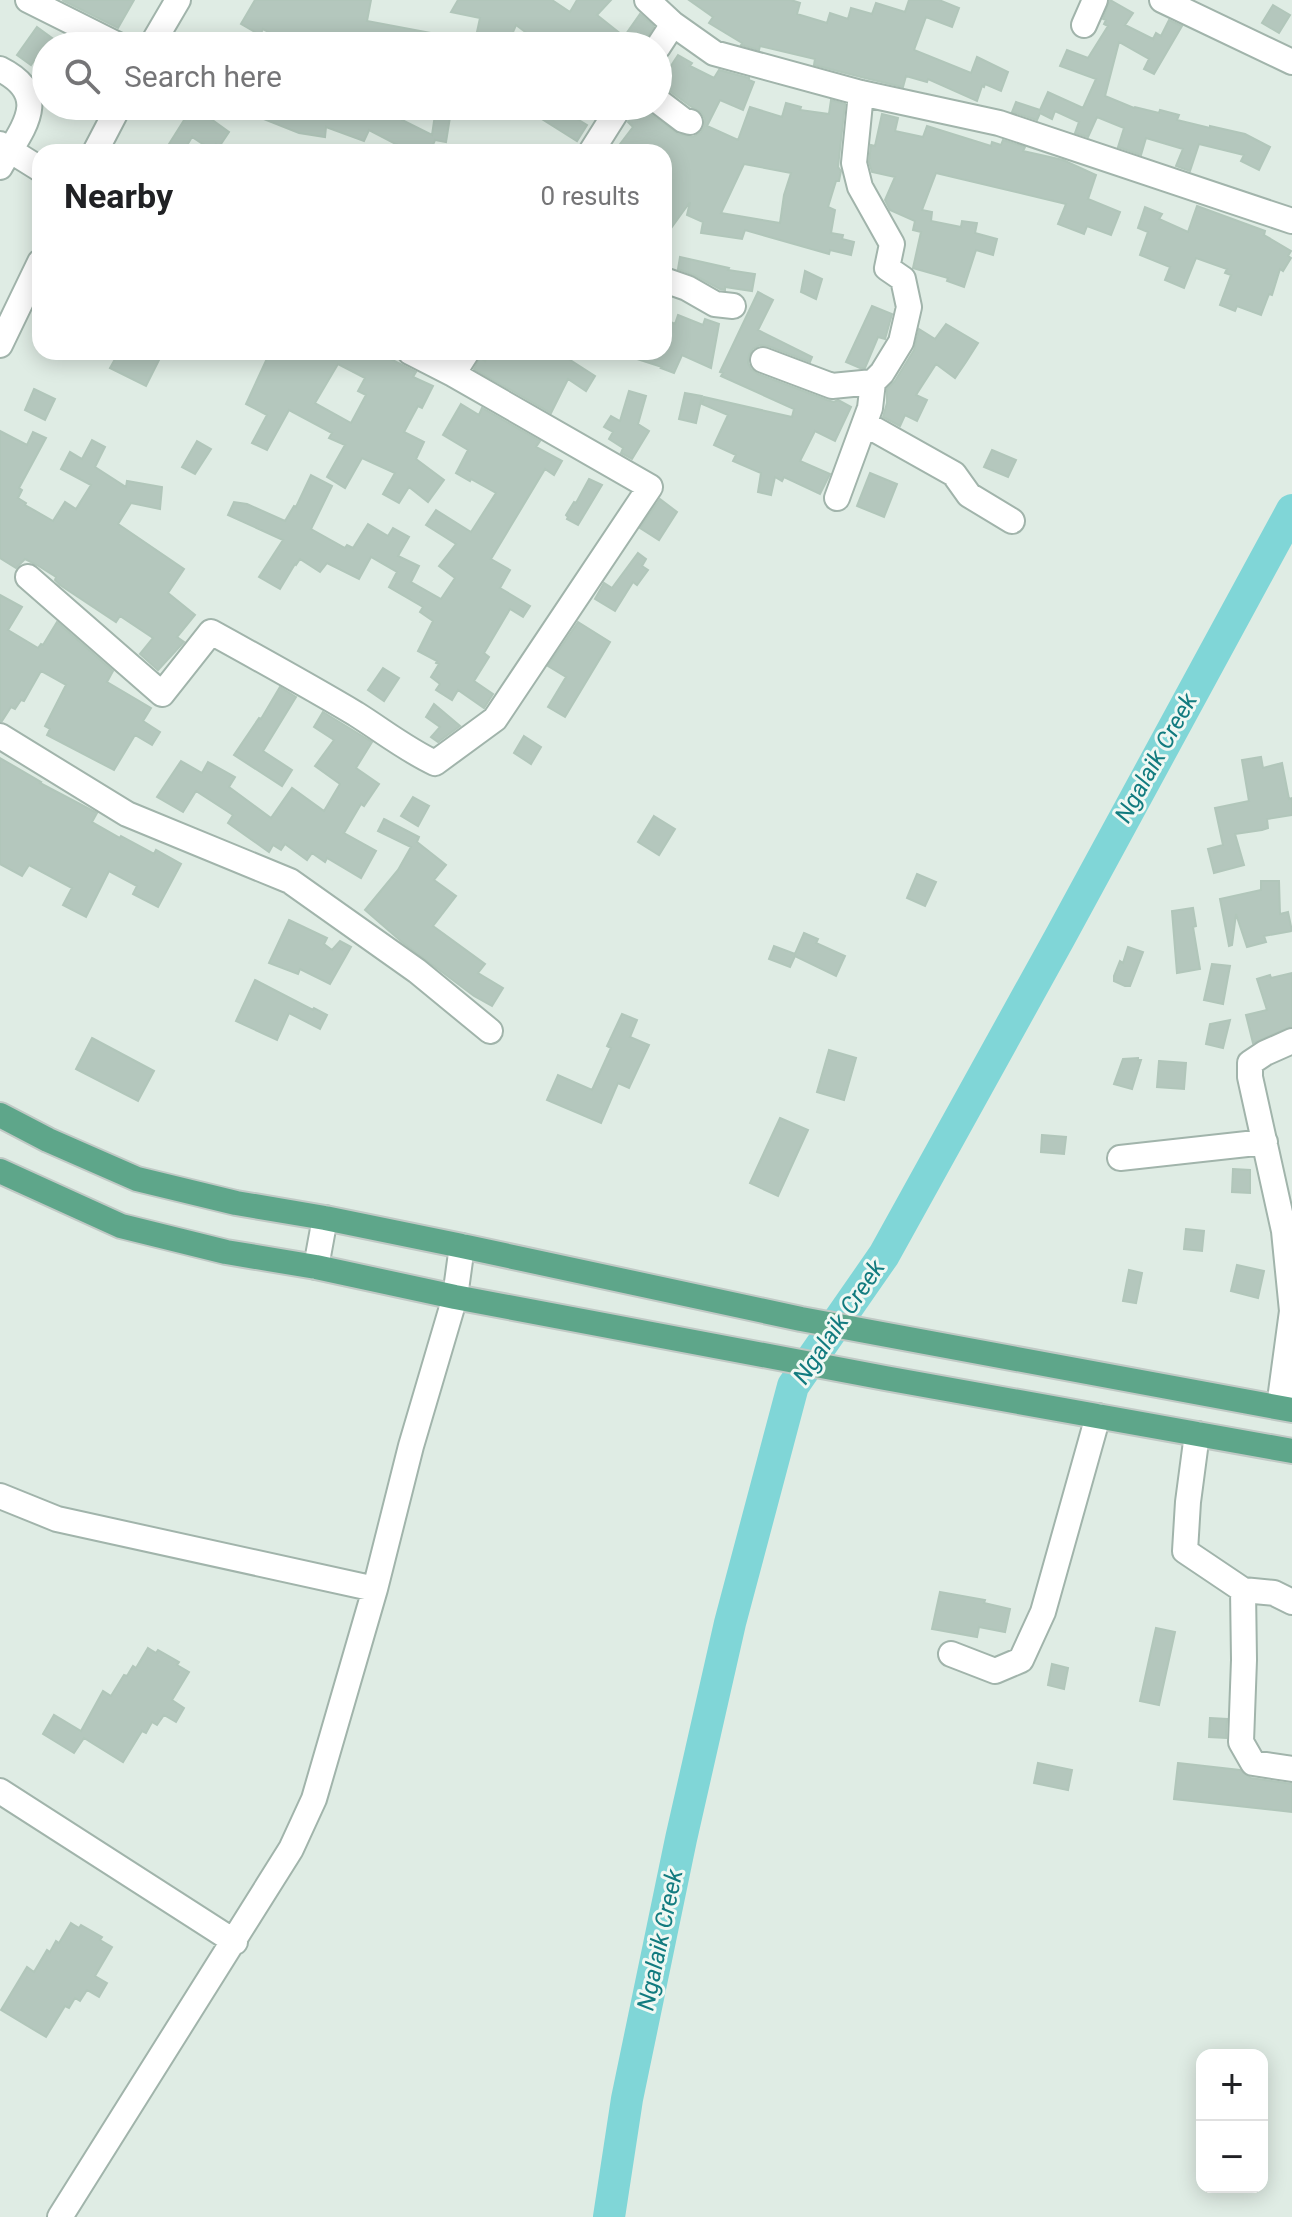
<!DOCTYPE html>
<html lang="en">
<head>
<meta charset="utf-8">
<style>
  :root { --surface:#fff; --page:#f6f6f6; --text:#202124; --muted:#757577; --line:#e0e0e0 }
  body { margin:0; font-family:Roboto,sans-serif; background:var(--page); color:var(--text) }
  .controls { position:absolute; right:24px; bottom:24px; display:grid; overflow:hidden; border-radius:16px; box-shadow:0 4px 20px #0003 }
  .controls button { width:72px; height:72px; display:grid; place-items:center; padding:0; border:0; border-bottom:2px solid var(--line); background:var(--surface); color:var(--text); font:40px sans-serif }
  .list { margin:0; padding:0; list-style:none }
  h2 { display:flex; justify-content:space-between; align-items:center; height:104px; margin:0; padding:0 32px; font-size:34px }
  h2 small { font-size:26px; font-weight:400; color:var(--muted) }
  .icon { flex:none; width:44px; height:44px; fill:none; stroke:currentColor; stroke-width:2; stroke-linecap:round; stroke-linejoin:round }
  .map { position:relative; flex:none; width:1292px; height:2217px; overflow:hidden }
  .search { position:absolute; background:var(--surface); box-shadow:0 4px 20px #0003; left:32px; top:32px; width:640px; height:88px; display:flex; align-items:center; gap:20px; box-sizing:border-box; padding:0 28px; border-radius:44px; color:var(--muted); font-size:30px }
  .panel { position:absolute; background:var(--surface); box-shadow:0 4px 20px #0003; left:32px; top:144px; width:640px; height:216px; border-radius:24px }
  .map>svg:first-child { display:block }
</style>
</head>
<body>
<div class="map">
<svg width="1292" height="2217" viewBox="0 0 1292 2217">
  <rect width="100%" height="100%" fill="#dfece4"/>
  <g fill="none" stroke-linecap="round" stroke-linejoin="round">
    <path stroke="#80d6d7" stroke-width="32" d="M609,2217L627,2099L681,1839L730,1623L793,1386L884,1255L1060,937L1292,510"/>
  </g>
  <path fill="#b4c7bd" stroke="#b1c6ba" stroke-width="2" fill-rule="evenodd" d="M62,0H134L118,28Z
    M255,0H371L367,21L463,39L462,46H394L395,41L364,36L363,38L355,37L353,46H294L263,29L260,35L241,24Z
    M458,0H552L570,12L577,0H611L597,15L636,46H544L516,25L507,46H474L480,18L451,12Z
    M689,0H791L800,3L797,14L827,23L830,13L848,19L851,8L872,14L876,3L905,12L909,0H939L959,8L952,27L926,17L914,50L971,73L977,57L1008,72L1001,91L985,84L984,87L982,86L977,101L928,79L927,82L906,76L903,87L865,78L814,65L815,59L760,46L759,50L741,45L742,43L709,23L713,17Z
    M1110,0L1133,13L1125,25L1153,39L1156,33L1161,36L1169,20L1182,26L1154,74L1144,69L1149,59L1119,42L1105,96L1134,108L1135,107L1159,113L1160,110L1179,115L1177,120L1210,128V126L1245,134L1270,147L1259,170L1241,161L1244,155L1199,144L1190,171L1176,166L1183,149L1146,138L1141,155L1118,147L1124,128L1097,117L1088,137L1075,133L1079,122L1055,111L1052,119L1040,113L1037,120L1012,112L1016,102L1040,110L1048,92L1083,108L1096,79L1060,66L1067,50L1088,58L1108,26L1104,24L1106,20L1103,19Z
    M1273,5L1290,15L1279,33L1262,23Z
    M640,14L654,26L642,45L626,34Z
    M37,27L63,46H44L31,65L17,55Z
    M678,55L692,63L690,66L714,78L719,70L749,78V80L754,82L743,110L720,100L707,126L738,140L750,107L782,117L786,103L801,107L800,110L829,114L831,100L845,104L838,167L841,171L839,181H836L828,207L835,210L831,233L843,235L842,239L854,242L851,255L830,250L829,254L745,230L742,239L701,233L703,222L687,215L690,202L664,238V152H614L633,127L628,122L635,106H644L649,113L678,134L693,137L701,132L704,127L705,119L701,112L690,106L667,89L658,86ZM744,164L791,173L784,195L780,223L721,213Z
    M193,106L229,132L219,147L216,144L212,150L192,137L183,152H164Z
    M260,106H362L380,113L383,106H408L402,120L432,135L436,108L451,111L446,142L435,140L430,152H411L369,130L364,141L326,127L325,137L299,133L256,116Z
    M543,106H556L587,125L577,141L537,116Z
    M882,114L898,118L895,131L923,137L927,126L991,146L992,142L1001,145L1003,140L1025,147L1023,151L1063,160L1096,175L1088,199L1120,212L1111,235L1087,226L1084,234L1058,224L1066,204L936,173L922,210L932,212L931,221L961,227L962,221L977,223L975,233L997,239L993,255L976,250L964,287L947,281L948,278L913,268L921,232L913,230L915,221L890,210L885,200L895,177L872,172L869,162L871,145L875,146Z
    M1197,206L1265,231L1264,235L1291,251L1288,256L1291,258L1283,271L1280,269L1272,295L1269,294L1261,315L1237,306L1235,311L1220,305L1231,275L1225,273L1227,269L1196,258L1184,288L1165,280L1170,267L1140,255L1148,232L1138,228L1145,207L1162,214L1159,219L1188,232Z
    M680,257L729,268L728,270L755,274L752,291L725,287V290L720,289L694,275L678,269Z
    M805,271L822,279L816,299L801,292Z
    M758,292L773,300L758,330L812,357L810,362L768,346L760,345L753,349L749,355L748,363L751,369L758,374L827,400L834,402L838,400L851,407L835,441L815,431L800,461L830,474L820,494L784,477L782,481L775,477L771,495L758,492L761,473L733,461L736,455L714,445L728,415L702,404L704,397L792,417L794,409L721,376L723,373L720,372Z
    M872,306L892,314L885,339L878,337L865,368H860L846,362Z
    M678,315L703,325L705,319L719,324L711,368L682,355L674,373L661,368L662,367L625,355L626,352H664V319L675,324Z
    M946,324L978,343L966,362L955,378L936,364L916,395L927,400L917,421L905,415L900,426L883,417L887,403V389L895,381L914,350L919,329L935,339Z
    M119,352H163L146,386L110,368Z
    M270,352H377L416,372L413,377L433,386L422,408L418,406L404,432L424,442L416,459L444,480L428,502L409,487L399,503L383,494L395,473L362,458L345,488L327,477L345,445L329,438L332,433L289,410L267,450L252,443L267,415L246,404ZM338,364L365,378L358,391L366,395L351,423L315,403Z
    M490,352H566L564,356L595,376L586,391L568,379L551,413L474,369L480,358L485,361Z
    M34,389L55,399L45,420L25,410Z
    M629,391L646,396L638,424L649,431L632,459L621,453L623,448L609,439L613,432L604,427L611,416L620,421Z
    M685,393L702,396L696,423L679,419Z
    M461,404L479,415L482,408L540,441L536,447L562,461L554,475L545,469L491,559L510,570L500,588L530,606L523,617L510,609L484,653L489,657L474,681L493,694L484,708L458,690L452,700L436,690L440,684L431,677L439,664L436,663L437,661L418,651L433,621L420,612L423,607L389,587L397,572L371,557L359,579L327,563L320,572L300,559L296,565L295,564L280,589L259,577L283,540L228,515L234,502L247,504L285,521L294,506L296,507L311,475L332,486L311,529L345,548L347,545L353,548L368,524L388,536L393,528L409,537L398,556L419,566L411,582L441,599L455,578L439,566L456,544L426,525L436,510L471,532L496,493L471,479L470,481L456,473L468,450L443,435Z
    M0,431L27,445L33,432L46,438L19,488L22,490L18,498L26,503L25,505L53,521L65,502L76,509L91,485L61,469L70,452L82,459L92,440L105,447L95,467L126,487L127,481L162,487L160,509L131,503L118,524L184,569L168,593L195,615L177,637L184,642L158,670L140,654L153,638L120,616L116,622L60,585L55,580L56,577L37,565L25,559L16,568L0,558Z
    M197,441L211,449L195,474L182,467Z
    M992,450L1016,460L1008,477L984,467Z
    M870,473L897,484L884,517L857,506Z
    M589,479L602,485L578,525L567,519L568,517L566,515L574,502L576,503Z
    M660,499L677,512L659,540L640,528Z
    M638,553L646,559L642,566L648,570L637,585L633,582L615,611L595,599L604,583L612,588Z
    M0,595L22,607L8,630L38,648L41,644L43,645L57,622L113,671L107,682L151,708L143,721L160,732L152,745L135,735L114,770L47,735L50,729L45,726L66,685L41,671L24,701L21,700L15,709L11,707L2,721H0Z
    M578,622L610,642L565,717L548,707L566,677L548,666Z
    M383,668L399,678L384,701L368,690Z
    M280,687L296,697L263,751L292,770L282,786L234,755L259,718L261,719Z
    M434,704L460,726L438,742L431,737L440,727L426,717Z
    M323,712L372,742L356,768L379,784L364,806L361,804L344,833L376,851L361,878L327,858L325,862L312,853L307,860L285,844L281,850L273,845L269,852L228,823L233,815L196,791L183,812L157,797L181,761L202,773L208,762L235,777L229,787L271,818L292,788L324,811L340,784L315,766L334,740L314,727Z
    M524,736L541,747L531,764L514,753Z
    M1261,757L1263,768L1282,763L1289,799L1292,798V815L1267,819L1268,828L1262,830L1235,834L1244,865L1214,873L1208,849L1223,845L1215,808L1249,801L1242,760Z
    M0,758L41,782L40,783L97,813L92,822L120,838L121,836L154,854L156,850L181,864L158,907L133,894L137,886L109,871L86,917L63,905L72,888L29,865L22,876L0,864Z
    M413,797L429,806L418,826L401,816Z
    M654,816L675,829L659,855L638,842Z
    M384,819L419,837L417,842L446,865L434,880L456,896L433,926L485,964L478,973L503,988L492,1006L474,996L402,942L365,910L398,870L411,847L378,831Z
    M917,874L936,882L925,906L907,898Z
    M1261,881H1279L1280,914L1288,912L1292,931L1264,936L1266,942L1247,947L1236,914L1232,945L1229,946L1220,899L1261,890Z
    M1193,908L1196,926L1193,927L1200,969L1177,973L1172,911Z
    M289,920L327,938L324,944L332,950L340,941L351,947L330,984L300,969L298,974L269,963Z
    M804,933L818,939L816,943L845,956L836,976L795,956L790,967L769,959L774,946L795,954Z
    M1128,947L1143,952L1130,986H1125L1114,981V976L1120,961L1123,963Z
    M1212,964L1230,966L1223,1004L1204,1000Z
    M1292,973V1026L1253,1043L1246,1015L1267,1010L1257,979L1270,975L1271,978Z
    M255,980L313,1010L314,1008L327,1015L320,1029L289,1013L277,1040L236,1021Z
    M622,1014L637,1020L630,1037L649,1045L629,1088L618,1083L601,1123L547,1100L558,1075L592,1090L611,1048L607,1046Z
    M1230,1020L1223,1048L1206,1044L1210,1024Z
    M92,1038L154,1071L138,1101L76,1069Z
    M829,1050L856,1058L844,1100L817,1092Z
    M1138,1058V1060H1141L1132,1089L1114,1084L1123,1059Z
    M1159,1061L1186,1063L1184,1089L1157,1087Z
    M780,1118L808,1130L778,1196L750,1183Z
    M1042,1135L1066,1137L1064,1154L1041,1152Z
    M1233,1169L1250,1170V1193L1232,1192Z
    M1186,1229L1204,1231L1202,1251L1184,1249Z
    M1237,1265L1264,1271L1258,1298L1231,1291Z
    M1129,1270L1142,1273L1136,1303L1123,1301Z
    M940,1592L985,1600L984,1603L1010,1609L1005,1632L979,1627L977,1637L932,1629Z
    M1156,1628L1175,1632L1159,1705L1140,1701Z
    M148,1648L156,1653L158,1650L179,1662L177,1665L189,1672L172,1700L184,1708L176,1722L164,1715L157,1725L152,1722L146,1733L142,1731L123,1762L84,1738L74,1753L43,1734L54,1715L81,1731L103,1691L111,1696L124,1675L127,1676L133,1666L136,1668Z
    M1052,1664L1068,1668L1064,1689L1048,1685Z
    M1210,1718L1227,1719L1226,1738L1209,1737Z
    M1038,1763L1072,1770L1068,1790L1034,1783Z
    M1178,1763L1240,1770L1251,1778L1292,1784V1812L1174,1799Z
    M71,1923L79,1928L81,1925L102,1937L100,1940L112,1947L95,1976L107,1983L99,1997L87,1990L80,2001L75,1998L69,2008L65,2006L46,2037L1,2010L27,1967L34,1972L47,1950L50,1952L56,1941L59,1943Z"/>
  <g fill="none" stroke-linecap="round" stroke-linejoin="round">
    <g stroke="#a1b4ab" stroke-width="28">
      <path id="minor" d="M28,0L120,46
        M647,0L673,24L714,53L861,93L999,123L1292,221
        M1162,0L1292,62
        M1084,25L1095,0
        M151,46L178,0
        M658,47L673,24
        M0,69C54,96 21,130 0,167
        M658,101L683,120L690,122
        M0,144L40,169
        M95,152L119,106
        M591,152L620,106
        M664,280L687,288L715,304L733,306
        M0,345L40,262
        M763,360L832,386L873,382
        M453,374L467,352
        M865,424L954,474L969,495L1012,521
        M837,498L870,408L873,382L882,373L901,342L909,307L903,279L887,268L892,244L860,187L854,163L861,93
        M28,577L162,694L211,632C260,659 309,686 356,714C383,731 407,750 435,763L495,719L650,487L453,374L410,352
        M0,736L127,814L290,881L417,971L490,1031
        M1120,1158L1265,1142
        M316,1267L325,1218
        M1279,1407L1292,1311L1284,1231L1250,1077V1063L1265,1053L1292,1041
        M1197,1434L1188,1502L1185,1551L1243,1590L1274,1593L1292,1602
        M0,1496L57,1519L375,1589
        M1243,1590L1244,1660L1241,1742L1253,1763L1292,1769
        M951,1654L995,1671L1021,1660L1043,1612L1098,1416
        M0,1791L235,1942
        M60,2217L291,1849L314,1799L375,1589L411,1446L455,1297L462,1246"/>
    </g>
    <g stroke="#c0c9c5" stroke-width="28">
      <path id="major" d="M0,1115L48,1140L137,1179L236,1203L325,1218L462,1246L801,1319L1292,1410
        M0,1171L121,1226L226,1252L316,1267L455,1297L885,1378L1292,1451"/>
    </g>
    <use href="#minor" stroke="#fff" stroke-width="24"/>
    <use href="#major" stroke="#5ea68a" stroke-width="24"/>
  </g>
  <g text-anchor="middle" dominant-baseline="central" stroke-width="6" stroke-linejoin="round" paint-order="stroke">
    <g font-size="24" font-style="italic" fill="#127b7f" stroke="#eff8f3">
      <text transform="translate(1156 758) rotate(-61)">Ngalaik Creek</text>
      <text transform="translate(839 1322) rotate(-56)">Ngalaik Creek</text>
      <text transform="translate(660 1940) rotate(-78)">Ngalaik Creek</text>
    </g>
  </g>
</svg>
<div class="controls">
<button>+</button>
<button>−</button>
</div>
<div class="search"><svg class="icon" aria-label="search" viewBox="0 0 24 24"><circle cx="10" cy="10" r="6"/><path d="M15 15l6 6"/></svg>Search here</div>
<section class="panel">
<h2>Nearby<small>0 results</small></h2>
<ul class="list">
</ul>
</section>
</div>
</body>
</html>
